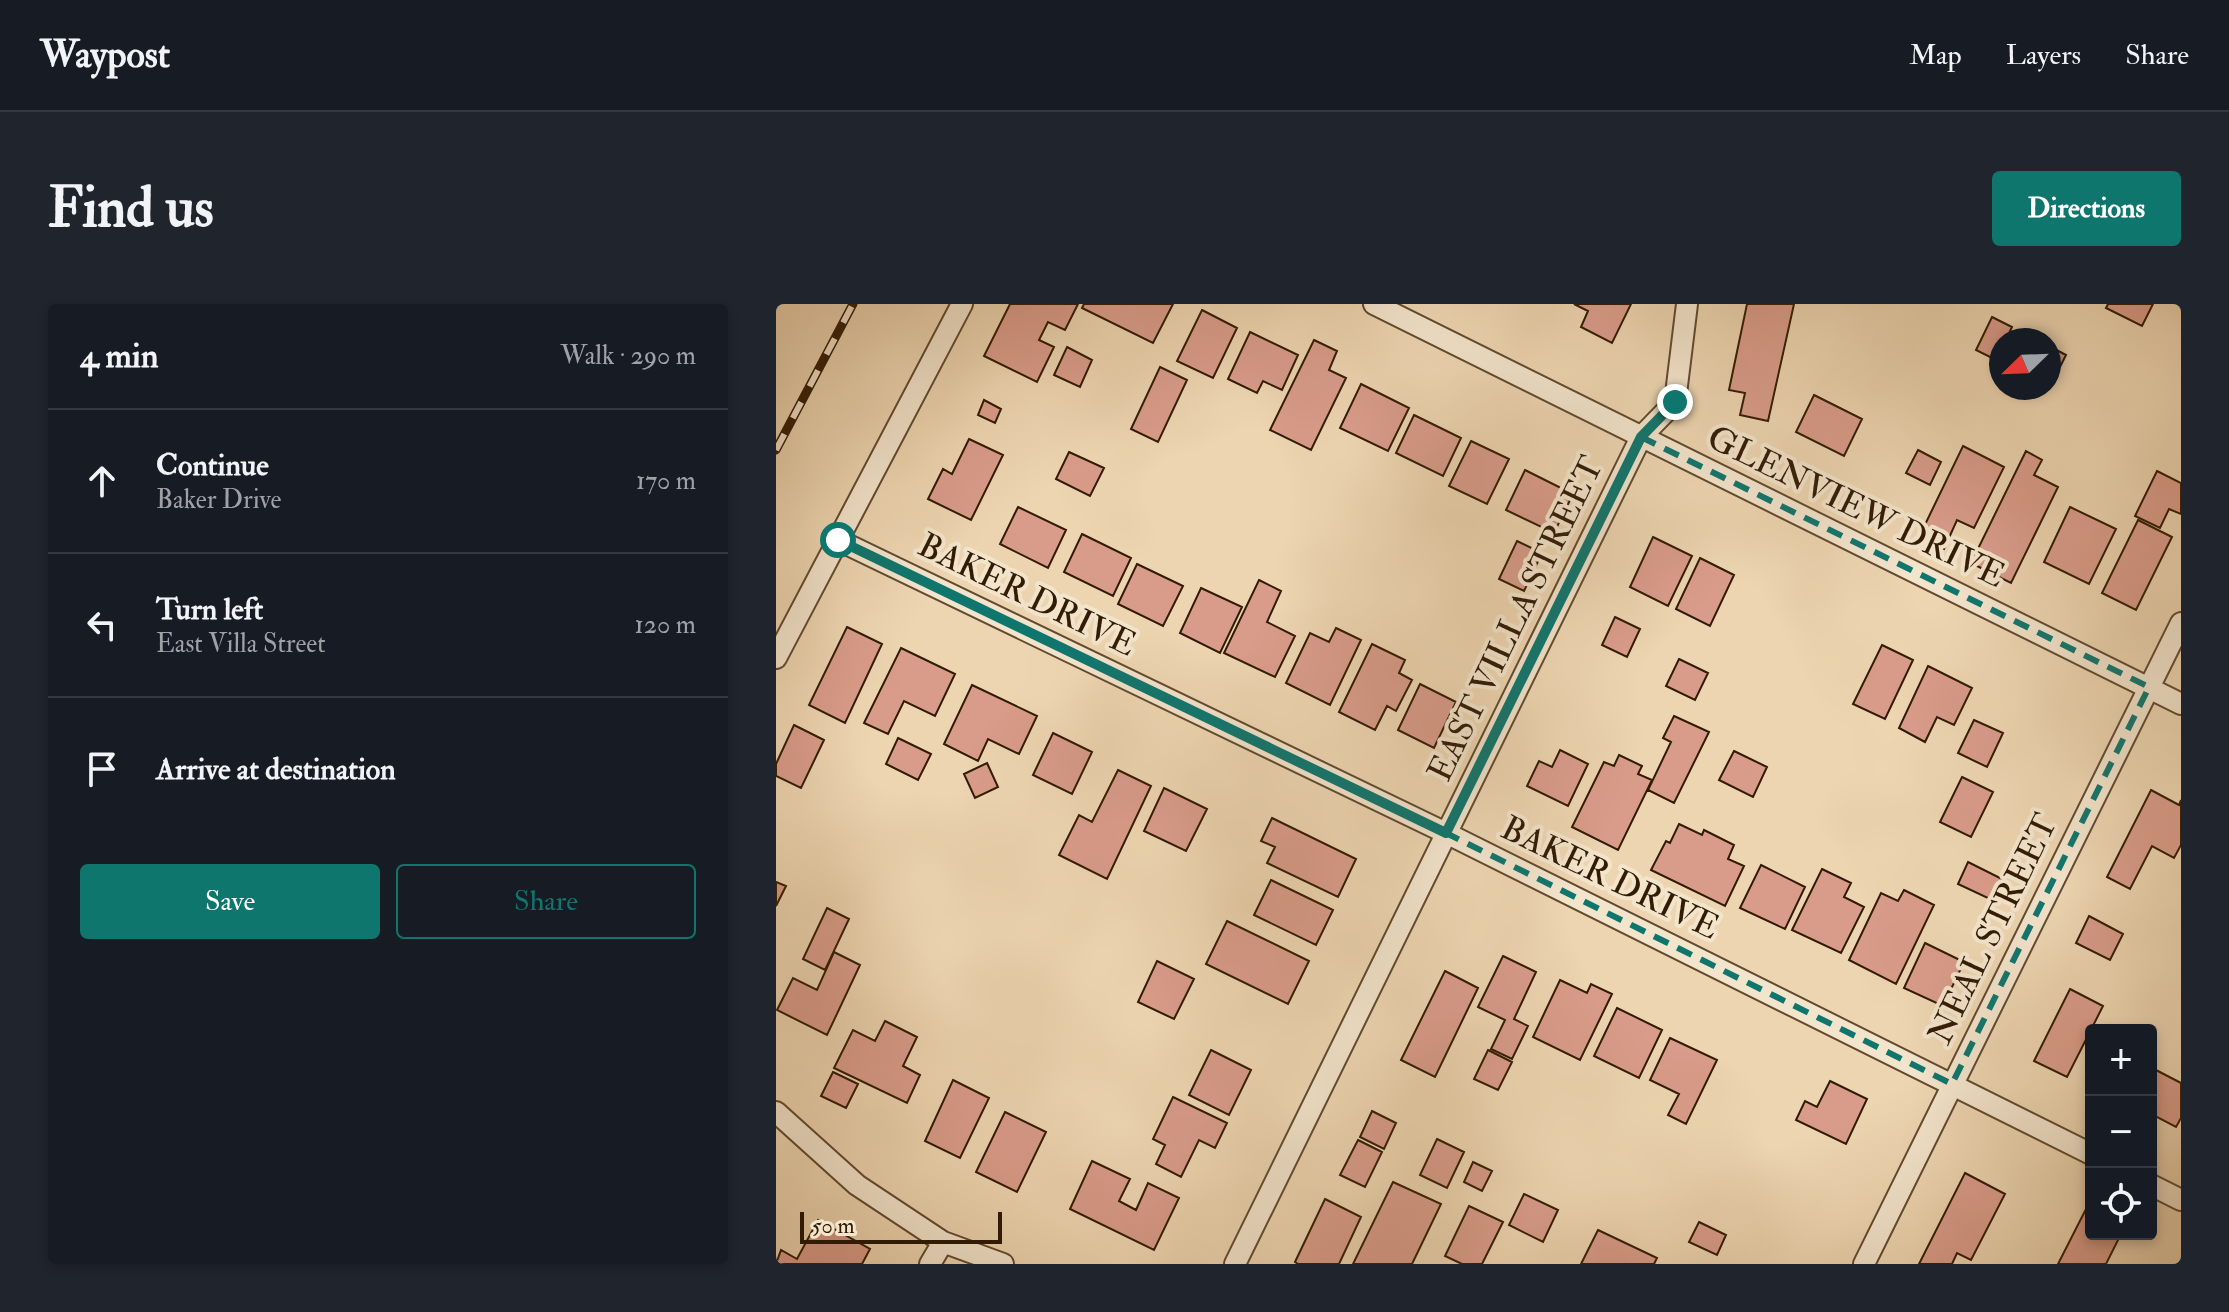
<!DOCTYPE html>
<html lang="en">
<head>
<meta charset="utf-8">
<style>
  :root { --surface:#171b24; --page:#20242c; --text:#f1f3f6; --muted:#9ea1a6; --line:#363941; --accent:#0f766e }
  body { margin:0; font-family:"IM FELL Double Pica",serif; background:var(--page); color:var(--text) }
  .controls { position:absolute; right:24px; bottom:24px; display:grid; overflow:hidden; border-radius:8px; box-shadow:0 4px 12px #0003 }
  .controls button { width:72px; height:72px; display:grid; place-items:center; padding:0; border:0; border-bottom:2px solid var(--line); background:var(--surface); color:var(--text); font:40px sans-serif }
  .compass { position:absolute; left:1213px; top:24px; width:72px; height:72px; border-radius:50%; background:var(--surface); box-shadow:0 4px 12px #0003; rotate:247deg }
  .scale { position:absolute; left:24px; bottom:20px; width:202px; box-sizing:border-box; padding-left:8px; border:4px solid #321b04; border-top:0; font-size:22px; line-height:28px; white-space:nowrap; color:#321b04; -webkit-text-stroke:6px #f3e4cc; paint-order:stroke }
  .stop { position:absolute; width:24px; height:24px; margin:-18px; border:6px solid #0f766e; border-radius:50%; background:#fff }
  .stop.end { background:#0f766e; border-color:#fff; box-shadow:0 2px 8px #0008 }
  .list { margin:0; padding:0; list-style:none }
  h2 { display:flex; justify-content:space-between; align-items:center; height:104px; margin:0; padding:0 32px; font-size:34px }
  h2 small { font-size:26px; font-weight:400; color:var(--muted) }
  .list li { display:grid; grid-template-columns:52px 1fr auto; gap:24px; align-items:center; box-sizing:border-box; height:144px; padding:0 32px; border-top:2px solid var(--line) }
  .list b { display:block; font-size:30px; white-space:nowrap }
  .list p { margin:0; font-size:26px; white-space:nowrap; color:var(--muted) }
  .list em { font-size:26px; font-style:normal; color:var(--muted) }
  .actions { display:flex; gap:16px; padding:24px 32px }
  .actions a { flex:1; padding:18px 0; border:2px solid var(--accent); border-radius:8px; text-align:center; font-size:28px; color:var(--accent) }
  .actions .main { background:var(--accent); color:#fff }
  .icon { flex:none; width:44px; height:44px; fill:none; stroke:currentColor; stroke-width:2; stroke-linecap:round; stroke-linejoin:round }
  .map { position:relative; flex:none; width:1405px; height:960px; overflow:hidden; border-radius:8px }
  header { display:flex; align-items:center; gap:48px; box-sizing:border-box; height:112px; padding:0 40px; background:var(--surface); border-bottom:2px solid var(--line) }
  header strong { font-size:38px }
  nav { display:flex; gap:44px; margin-inline-start:auto; font-size:28px }
  .intro { display:flex; align-items:center; justify-content:space-between; box-sizing:border-box; height:192px; padding:0 48px }
  h1 { margin:0; font-size:56px }
  .button { padding:20px 36px; border-radius:8px; background:var(--accent); color:#fff; font-size:28px; font-weight:700 }
  main { display:flex; gap:48px; padding:0 48px }
  aside { flex:1; background:var(--surface); border-radius:8px; box-shadow:0 4px 12px #0003 }
  .map>svg:first-child { display:block }
</style>
</head>
<body>
<header>
<strong>Waypost</strong>
<nav><a>Map</a><a>Layers</a><a>Share</a></nav>
</header>
<div class="intro"><h1>Find us</h1><a class="button">Directions</a></div>
<main>
<aside>
<h2>4 min<small>Walk · 290 m</small></h2>
<ul class="list">
<li><svg class="icon" aria-label="ahead" viewBox="0 0 24 24"><path d="M12 20V5M6 11l6-6 6 6"/></svg><div><b>Continue</b><p>Baker Drive</p></div><em>170 m</em></li>
<li><svg class="icon" aria-label="left" viewBox="0 0 24 24"><path d="M17 20v-9H6M10 6l-5 5 5 5"/></svg><div><b>Turn left</b><p>East Villa Street</p></div><em>120 m</em></li>
<li><svg class="icon" aria-label="arrive" viewBox="0 0 24 24"><path d="M6 21V4h12l-3 4 3 4H6"/></svg><div><b>Arrive at destination</b></div></li>
</ul>
<div class="actions"><a class="main">Save</a><a>Share</a></div>
</aside>
<div class="map">
<svg width="1405" height="960" viewBox="0 0 1405 960">
  <rect width="100%" height="100%" fill="#edd5b1"/>
  <filter id="stains"><feTurbulence type="fractalNoise" baseFrequency=".0025" numOctaves="4"/><feColorMatrix values="0 0 0 0 .2 0 0 0 0 .09 0 0 0 0 .02 0 0 0 .5 -.17"/></filter>
  <radialGradient id="worn" r=".72"><stop offset=".6" stop-color="#630" stop-opacity="0"/><stop offset="1" stop-color="#630" stop-opacity=".3"/></radialGradient>
  <path fill="#d99c8a" stroke="#321b04" stroke-width="2" d="M234,0H302L289,26L272,18L263,36L278,43L261,78L208,52Z
    M308,0H397L377,39L306,4Z
    M798,0H855L836,39L805,23L812,7Z
    M971,0H1018L992,117L964,111L969,89L953,86Z
    M1332,0H1377L1366,22L1330,4Z
    M426,6L461,24L437,74L401,57Z
    M1216,13L1236,23L1230,36H1225V46L1220,56L1200,46Z
    M474,28L522,51L506,86L487,77L481,89L452,75Z
    M538,36L561,47L553,66L570,74L535,146L494,126Z
    M1273,42L1290,51L1274,83L1273,82Z
    M291,43L316,56L304,83L278,71Z
    M384,63L411,76L382,138L355,125Z
    M585,80L633,104L612,147L564,124Z
    M1038,91L1086,115L1068,152L1020,128Z
    M208,96L225,105L219,119L202,111Z
    M638,111L685,134L667,172L620,149Z
    M193,135L227,151L195,216L152,195L167,165L176,170Z
    M695,137L733,155L711,200L673,182Z
    M1187,142L1228,163L1198,224L1181,216L1168,245L1143,233Z
    M1142,146L1165,158L1154,181L1130,169Z
    M1250,147L1266,156L1258,171L1282,183L1235,279L1195,259Z
    M293,148L328,164L314,192L280,175Z
    M749,166L797,190L778,229L730,206Z
    M1381,167L1405,179V210L1393,205L1384,224L1359,212Z
    M242,203L290,226L272,264L224,240Z
    M1294,203L1340,225L1313,280L1268,258Z
    M1362,216L1396,233L1360,306L1326,289Z
    M306,230L355,254L337,292L288,268Z
    M877,233L916,252L892,302L854,283Z
    M741,237L766,249L748,287L723,275Z
    M924,254L958,271L934,322L900,305Z
    M361,260L407,282L387,322L342,300Z
    M483,276L505,287L491,318L519,332L499,373L448,349Z
    M425,284L466,303L444,349L404,329Z
    M839,313L864,325L851,353L826,341Z
    M71,323L106,340L69,419L33,401Z
    M560,324L585,336L554,401L510,379L534,329L553,338Z
    M596,340L629,356L623,369L636,376L620,407L611,402L599,426L563,408Z
    M1106,341L1137,356L1109,415L1077,400Z
    M125,344L179,370L159,412L128,397L112,430L88,419Z
    M903,355L932,369L919,396L890,382Z
    M1152,362L1196,384L1178,421L1161,413L1149,438L1123,424Z
    M644,380L680,398L658,444L622,426Z
    M196,381L261,412L243,450L212,435L202,457L168,440Z
    M898,412L933,428L898,499L872,486L895,438L887,434Z
    M1198,416L1227,429L1211,463L1182,449Z
    M18,421L48,436L25,484L0,472V460Z
    M277,429L316,448L296,490L257,471Z
    M122,434L155,450L142,476L110,460Z
    M784,446L812,460L792,502L751,482L763,457L776,463Z
    M958,447L991,463L977,493L943,476Z
    M843,451L866,462L862,470L876,476L842,546L796,523L828,458L838,462Z
    M211,459L222,483L199,494L188,470Z
    M342,466L375,482L331,575L283,551L303,511L316,518Z
    M1186,473L1217,488L1195,533L1164,518Z
    M388,484L431,505L410,547L368,527Z
    M1375,486L1403,501L1405,496V541L1398,554L1376,542L1354,585L1331,573Z
    M496,514L580,555L562,593L491,559L499,543L485,537Z
    M903,520L926,531L928,526L958,541L952,555L968,562L949,602L875,566L890,537L894,539Z
    M1192,558L1226,575L1216,596L1182,580Z
    M985,561L1029,583L1009,625L964,604Z
    M1046,565L1075,579L1068,593L1088,603L1065,649L1016,626Z
    M495,576L557,606L540,641L478,611Z
    M0,578L10,582L0,602Z
    M1128,586L1158,601L1120,680L1073,656L1105,589L1122,597Z
    M51,604L73,615L49,666L27,655Z
    M1313,612L1347,630L1334,656L1300,639Z
    M451,617L533,657L512,700L430,660Z
    M1149,639L1188,658L1167,702L1128,684Z
    M58,648L84,661L51,731L1,706L17,674L41,686Z
    M727,652L760,668L738,715L752,722L736,755L715,745L729,716L702,703Z
    M381,657L418,675L398,715L362,698Z
    M669,667L702,684L659,773L625,756Z
    M784,676L811,689L815,680L836,690L804,756L757,733Z
    M1294,685L1327,702L1291,773L1258,757Z
    M841,704L886,726L863,774L818,752Z
    M109,717L141,733L127,762L144,771L131,799L58,764L77,726L99,737Z
    M894,734L941,756L910,820L892,811L903,790L874,776Z
    M435,746L475,766L453,811L413,791Z
    M712,746L736,758L722,786L698,775Z
    M1376,764L1405,779V814L1400,823L1375,810Z
    M57,768L82,780L70,804L45,792Z
    M177,776L213,794L184,854L149,837Z
    M1054,777L1091,795L1070,840L1020,816L1029,797L1041,803Z
    M397,793L451,819L439,844L423,836L405,873L380,860L389,841L377,835Z
    M596,807L620,819L608,845L584,833Z
    M229,808L270,828L241,888L200,868Z
    M661,835L688,848L671,884L644,871Z
    M582,836L606,848L589,883L564,871Z
    M316,857L354,875L343,897L360,906L372,879L403,894L378,946L294,905Z
    M697,858L716,867L706,887L688,878Z
    M1189,869L1229,890L1195,956L1181,949L1176,960H1143Z
    M617,878L665,900L636,960H577Z
    M748,890L782,906L767,938L733,921Z
    M549,895L585,913L563,960H522L519,958Z
    M693,902L727,918L706,960H686L669,952Z
    M1310,905L1315,907V930H1345L1330,960H1282Z
    M42,916L94,945L86,960H0L5,946L21,955Z
    M923,918L950,931L941,951L913,938Z
    M822,926L881,954L878,960H805Z"/>
  <g fill="none" stroke-linecap="round" stroke-linejoin="round">
    <g stroke="#614a2f" stroke-width="24">
      <path id="minor" d="M598,0L1405,400
        M62,236L670,529L1315,850
        M0,354L186,0
        M0,808L81,881L167,938L227,960
        M1375,881L1405,896
        M154,960L167,938
        M459,960L865,133L899,98L911,0
        M1088,960L1405,319"/>
    </g>
    <use href="#minor" stroke="#f3e4cc" stroke-width="20"/>
    <g stroke="#321b04" stroke-width="9">
      <path id="rail" d="M0,146L77,0"/>
    </g>
    <use href="#rail" stroke="#f3e4cc" stroke-width="6" stroke-dasharray="18" stroke-linecap="butt"/>
  </g>
  <g fill="none" stroke-linecap="round" stroke-linejoin="round">
    <path stroke="#0f766e" stroke-width="10" d="M62,236L670,529L865,133L899,98"/>
  </g>
  <path fill="none" stroke="#0f766e" stroke-width="6" stroke-dasharray="16 10" stroke-linejoin="round" d="M865,133L1373,383L1176,780L670,529Z"/>
  <g text-anchor="middle" dominant-baseline="central" stroke-width="8" stroke-linejoin="round" paint-order="stroke">
    <g font-size="34" fill="#321b04" stroke="#f3e4cc">
      <text transform="translate(1080 203) rotate(26)">GLENVIEW DRIVE</text>
      <text transform="translate(251 291) rotate(26)">BAKER DRIVE</text>
      <text transform="translate(740 315) rotate(-64)">EAST VILLA STREET</text>
      <text transform="translate(834 574) rotate(26)">BAKER DRIVE</text>
      <text transform="translate(1217 625) rotate(-64)">NEAL STREET</text>
    </g>
  </g>
  <rect width="100%" height="100%" filter="url(#stains)"/>
  <rect width="100%" height="100%" fill="url(#worn)"/>
</svg>
<div class="controls">
<button>+</button>
<button>−</button>
<button><svg class="icon" aria-label="locate" viewBox="0 0 24 24"><circle cx="12" cy="12" r="6"/><path d="M12 2v4M12 18v4M2 12h4M18 12h4"/></svg></button>
</div>
<svg class="compass" viewBox="-18 -18 36 36"><path d="M0-13l5 13h-10z" fill="#e53935"/><path d="M0 13l5-13h-10z" fill="#9ea1a6"/></svg>
<div class="scale">50 m</div>
<div class="stop" style="left:62px;top:236px"></div>
<div class="stop end" style="left:899px;top:98px"></div>
</div>
</main>
</body>
</html>
